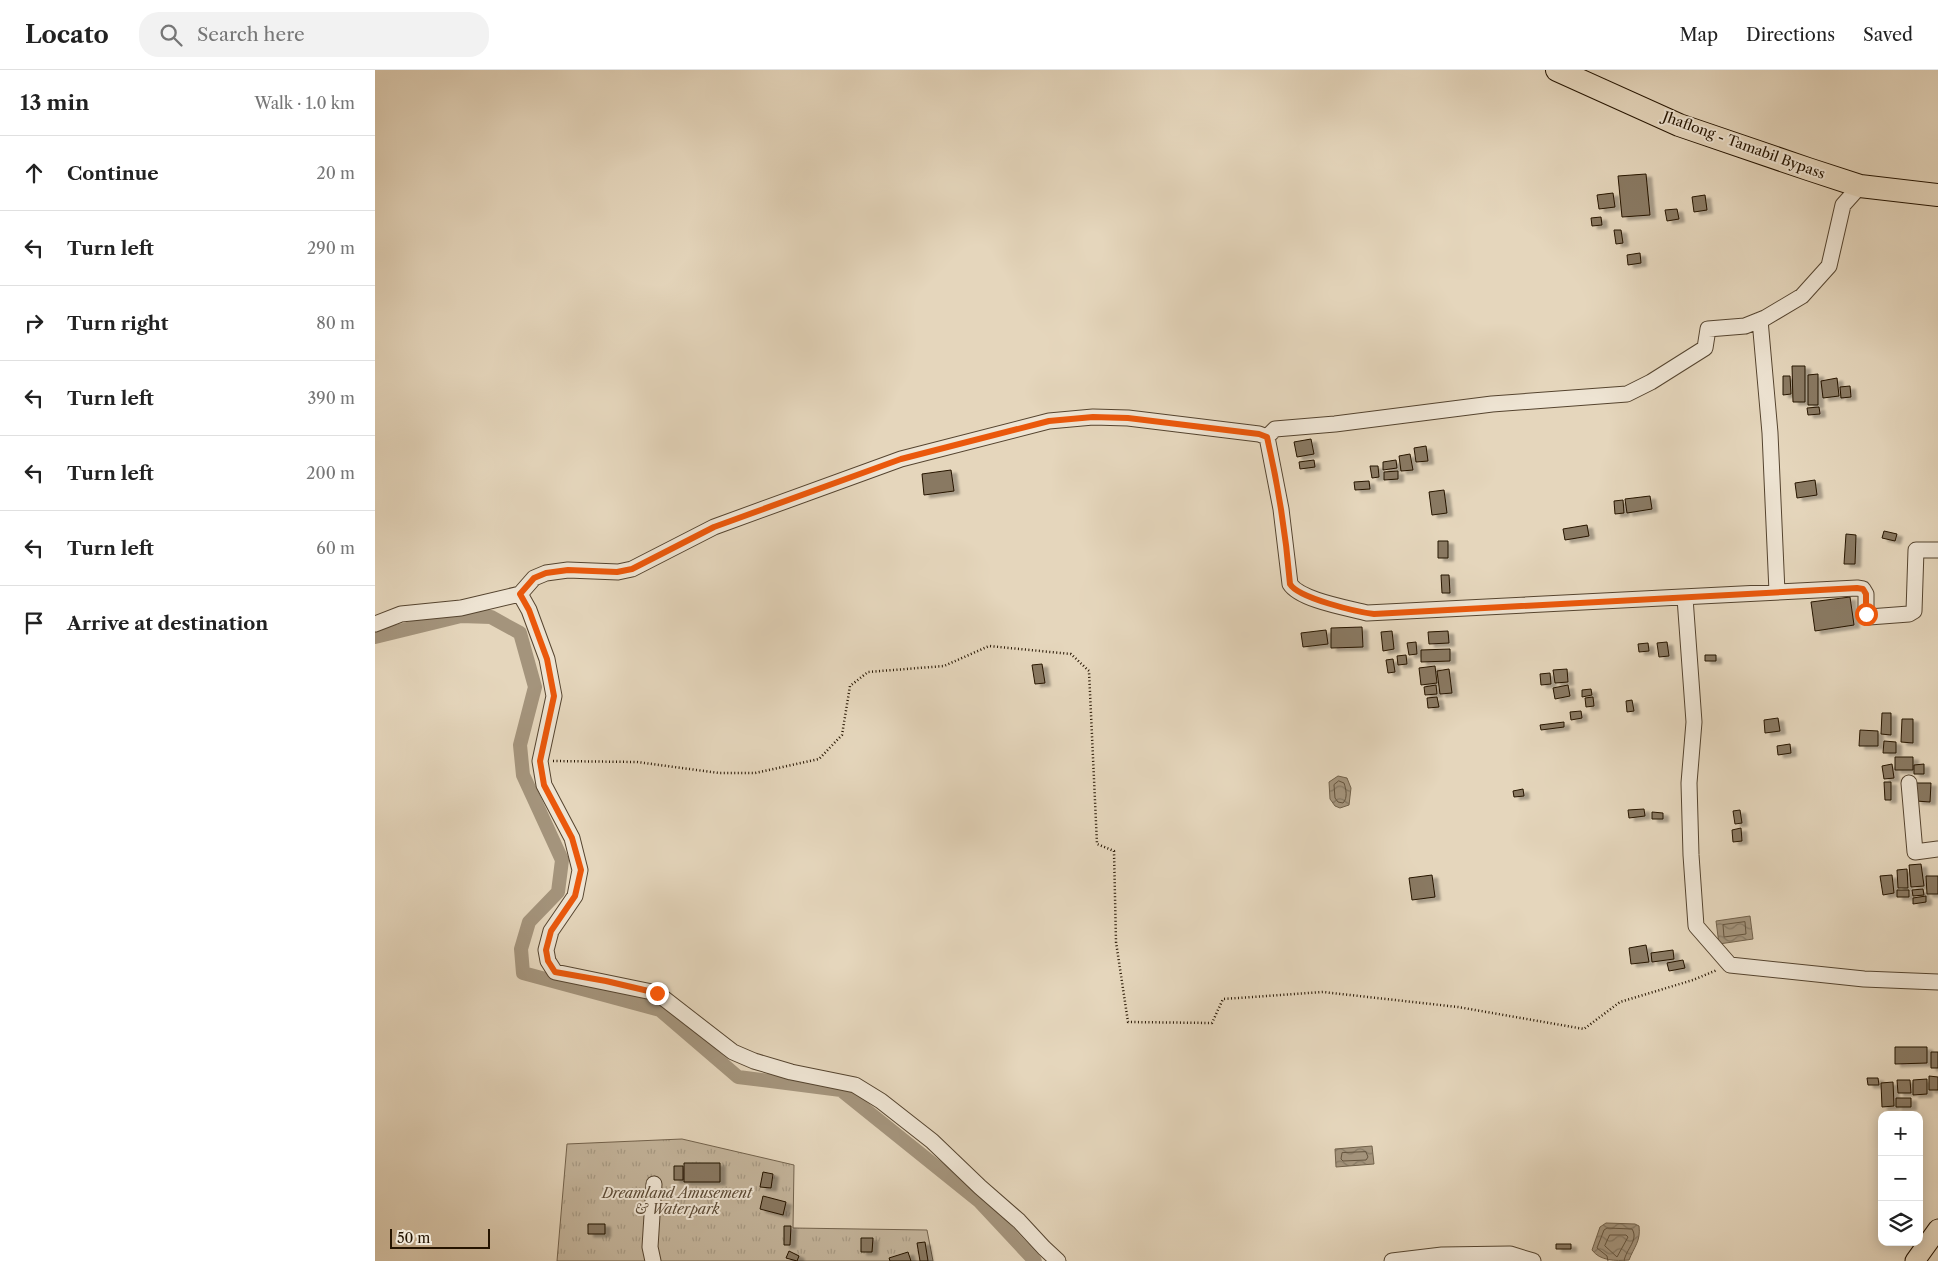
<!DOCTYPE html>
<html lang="en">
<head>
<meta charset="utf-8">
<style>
  :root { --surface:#fff; --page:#f2f2f2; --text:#222; --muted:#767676; --line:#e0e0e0 }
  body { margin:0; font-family:"Libre Caslon Text",serif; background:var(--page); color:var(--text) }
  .controls { position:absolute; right:15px; bottom:15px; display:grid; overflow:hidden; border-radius:10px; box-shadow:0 2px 12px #0003 }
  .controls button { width:45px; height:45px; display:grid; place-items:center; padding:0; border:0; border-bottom:1px solid var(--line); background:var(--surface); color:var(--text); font:25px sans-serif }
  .scale { position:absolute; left:15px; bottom:12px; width:100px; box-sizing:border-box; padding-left:5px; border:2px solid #251400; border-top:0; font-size:14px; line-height:18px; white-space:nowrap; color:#251400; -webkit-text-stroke:4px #eee4d3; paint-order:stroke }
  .stop { position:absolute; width:15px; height:15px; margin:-11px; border:4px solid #ea580c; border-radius:50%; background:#fff }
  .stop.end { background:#ea580c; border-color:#fff; box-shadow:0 1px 5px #0008 }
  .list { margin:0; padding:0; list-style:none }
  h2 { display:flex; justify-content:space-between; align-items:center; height:65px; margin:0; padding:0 20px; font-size:21px }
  h2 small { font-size:16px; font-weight:400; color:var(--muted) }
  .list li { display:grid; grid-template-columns:32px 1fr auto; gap:15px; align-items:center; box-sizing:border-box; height:75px; padding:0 20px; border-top:1px solid var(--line) }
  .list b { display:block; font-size:19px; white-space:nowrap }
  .list em { font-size:16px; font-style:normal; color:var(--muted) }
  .icon { flex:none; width:28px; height:28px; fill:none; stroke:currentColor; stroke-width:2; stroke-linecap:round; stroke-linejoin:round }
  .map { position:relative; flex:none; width:1563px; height:1191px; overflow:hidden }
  header { display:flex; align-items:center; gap:30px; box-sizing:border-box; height:70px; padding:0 25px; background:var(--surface); border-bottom:1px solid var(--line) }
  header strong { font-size:24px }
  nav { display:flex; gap:28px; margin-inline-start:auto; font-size:18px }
  .search { width:350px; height:45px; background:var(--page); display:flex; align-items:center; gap:12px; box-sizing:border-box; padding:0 18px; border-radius:20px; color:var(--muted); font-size:19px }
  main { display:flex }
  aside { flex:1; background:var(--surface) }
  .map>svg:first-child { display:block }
</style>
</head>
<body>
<header>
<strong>Locato</strong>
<div class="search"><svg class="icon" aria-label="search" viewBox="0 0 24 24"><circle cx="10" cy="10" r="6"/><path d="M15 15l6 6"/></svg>Search here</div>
<nav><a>Map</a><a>Directions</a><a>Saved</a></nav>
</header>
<main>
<aside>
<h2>13 min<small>Walk · 1.0 km</small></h2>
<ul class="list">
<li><svg class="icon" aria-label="ahead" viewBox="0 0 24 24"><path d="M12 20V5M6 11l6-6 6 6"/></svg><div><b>Continue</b></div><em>20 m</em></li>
<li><svg class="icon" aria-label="left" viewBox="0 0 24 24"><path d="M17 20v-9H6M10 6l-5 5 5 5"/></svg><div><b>Turn left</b></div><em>290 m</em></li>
<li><svg class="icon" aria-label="right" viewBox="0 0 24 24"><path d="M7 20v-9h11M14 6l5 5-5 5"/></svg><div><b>Turn right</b></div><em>80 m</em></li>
<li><svg class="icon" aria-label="left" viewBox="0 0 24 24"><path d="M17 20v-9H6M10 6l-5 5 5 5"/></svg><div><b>Turn left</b></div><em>390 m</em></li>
<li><svg class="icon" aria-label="left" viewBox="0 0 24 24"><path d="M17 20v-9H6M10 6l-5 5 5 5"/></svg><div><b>Turn left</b></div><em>200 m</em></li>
<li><svg class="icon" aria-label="left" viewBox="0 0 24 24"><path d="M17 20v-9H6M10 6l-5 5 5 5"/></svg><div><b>Turn left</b></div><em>60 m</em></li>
<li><svg class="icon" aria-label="arrive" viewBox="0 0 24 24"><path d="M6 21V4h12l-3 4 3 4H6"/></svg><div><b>Arrive at destination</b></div></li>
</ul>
</aside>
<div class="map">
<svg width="1563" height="1191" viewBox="0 0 1563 1191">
  <defs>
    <pattern id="grass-tufts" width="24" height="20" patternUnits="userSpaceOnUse" patternTransform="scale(1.25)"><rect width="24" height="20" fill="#c4b59c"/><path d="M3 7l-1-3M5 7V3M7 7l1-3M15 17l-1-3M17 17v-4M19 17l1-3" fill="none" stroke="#a89b85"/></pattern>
    <pattern id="water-waves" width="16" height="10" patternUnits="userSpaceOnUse" patternTransform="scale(1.25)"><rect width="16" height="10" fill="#a4947c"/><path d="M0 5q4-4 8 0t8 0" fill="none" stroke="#857863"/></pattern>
    <filter id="shadow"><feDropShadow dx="5.5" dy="3" stdDeviation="1" flood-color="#0004"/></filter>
  </defs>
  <rect width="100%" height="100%" fill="#e5d6bc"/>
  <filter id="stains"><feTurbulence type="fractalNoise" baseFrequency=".004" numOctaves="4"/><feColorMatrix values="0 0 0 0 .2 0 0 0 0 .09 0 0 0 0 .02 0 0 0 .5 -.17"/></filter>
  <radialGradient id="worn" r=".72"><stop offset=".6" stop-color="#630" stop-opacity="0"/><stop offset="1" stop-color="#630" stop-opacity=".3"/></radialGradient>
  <path fill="url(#grass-tufts)" stroke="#74644e" d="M307,1069L419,1095L418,1158L552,1160L558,1191H182L192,1074Z"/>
  <path fill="url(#water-waves)" stroke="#71614a" d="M963,706L972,708L976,718L974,735L965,738L960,736L955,729L954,712Z
    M1375,846L1378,869L1344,874L1341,851Z
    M997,1076L999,1094L961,1097L960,1079Z
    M1231,1153L1260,1154L1264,1156C1266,1171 1259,1177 1254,1190C1240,1191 1225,1191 1217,1180L1225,1157Z"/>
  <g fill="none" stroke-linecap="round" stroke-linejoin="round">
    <path stroke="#64543e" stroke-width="1" d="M964,711L969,713C971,719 973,728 968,733L963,732L960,728L959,715Z
      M1370,852L1371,864L1349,867L1348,855Z
      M991,1082L993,1087L991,1090L968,1091L966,1089L967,1083Z
      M1235,1165H1251L1253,1167L1242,1187L1230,1176Z
      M1233,1191L1232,1186L1222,1178L1229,1160L1232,1158L1257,1159C1264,1170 1251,1179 1249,1191"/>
    <path stroke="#a4947c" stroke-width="14" d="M0,567L86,546L116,547L145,563L160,617L145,675L148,705L187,790L183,822L154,852L146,879L148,903L285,940L363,1007L466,1020L604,1131L660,1191"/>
  </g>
  <path fill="#897962" stroke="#251400" filter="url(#shadow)" d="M1271,104L1275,145L1247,147L1243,106Z
    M1238,123L1240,137L1224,139L1222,125Z
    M1330,125L1332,140L1319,142L1317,127Z
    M1302,139L1304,149L1292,151L1290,140Z
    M1226,147L1227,155L1217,156L1216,148Z
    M1239,160H1246L1248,173L1241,174Z
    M1265,183L1266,193L1253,195L1252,185Z
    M1417,296H1430V332H1418Z
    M1443,304V335H1433V305Z
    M1408,306H1415L1416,324L1408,325Z
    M1462,308L1464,326L1448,328L1446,311Z
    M1475,316L1476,327L1466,328L1465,317Z
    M1444,337L1445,344L1433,345L1432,338Z
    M936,369L939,384L922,387L919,372Z
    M1051,376L1053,391L1041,392L1039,378Z
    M1035,384L1038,400L1026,401L1024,386Z
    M939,390L940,397L925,399L924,392Z
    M1021,390L1022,398L1008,400V392Z
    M995,396H1003L1004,407L997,408Z
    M576,400L579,421L549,425L547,404Z
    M1023,401V409L1009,410V402Z
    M1440,410L1442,425L1422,428L1420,413Z
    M994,411L995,419L980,420L979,412Z
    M1069,420L1072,443L1057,445L1054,422Z
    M1275,426L1277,439L1252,443L1250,429Z
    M1248,430L1249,443L1240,444L1239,431Z
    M1212,455L1214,466L1190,470L1188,459Z
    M1509,461L1522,464L1520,471L1507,468Z
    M1471,464L1481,465L1480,494H1469Z
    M1063,471H1073V488H1063Z
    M1066,505H1074L1075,523H1067Z
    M1475,527L1479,555L1440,561L1436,532Z
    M987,557L988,577L956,578V558Z
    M951,560L953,574L928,577L926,563Z
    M1017,561L1019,579L1008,581L1006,562Z
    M1073,561L1074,573L1054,574L1053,562Z
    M1041,572L1042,584L1034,585L1032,573Z
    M1292,572L1294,586L1284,587L1282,573Z
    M1273,573L1274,581L1264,582L1263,574Z
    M1075,579V591L1046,592V580Z
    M1031,585L1032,594L1023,595L1022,586Z
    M1330,585H1341V591H1330Z
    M1018,589L1020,602L1013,603L1011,590Z
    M667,594L670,613L660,614L657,595Z
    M1060,596L1062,613L1046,615L1044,598Z
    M1074,599L1077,623L1065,624L1062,601Z
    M1192,599L1193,612L1180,613L1178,600Z
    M1175,603L1176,614L1166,615L1165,604Z
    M1061,615L1062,624L1050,625L1049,617Z
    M1193,615L1195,626L1180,629L1178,618Z
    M1216,619L1217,625L1207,627V620Z
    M1062,627L1064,637L1053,638L1052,628Z
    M1218,627L1219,636L1211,637L1210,628Z
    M1257,630L1259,641L1252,642L1251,631Z
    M1206,641L1207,648L1196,650L1195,642Z
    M1507,643H1516V665L1506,664Z
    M1403,648L1405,661L1390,663L1389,650Z
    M1527,649H1538V673L1526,672Z
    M1189,652V657L1166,660L1165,655Z
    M1485,660L1503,661V676H1484Z
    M1509,671L1521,672V683H1508Z
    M1415,674L1416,683L1403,685L1402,676Z
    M1520,687H1538V700H1520Z
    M1517,694L1519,708L1509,709L1507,696Z
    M1549,694V704H1539V695Z
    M1509,712H1516V730H1510Z
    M1541,713H1556L1555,732L1541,731Z
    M1148,719L1149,726L1139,727L1138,721Z
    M1269,739L1270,746L1254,748L1253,740Z
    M1365,740L1367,753L1360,754L1358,741Z
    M1277,742L1288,743V749H1277Z
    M1366,758L1367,771L1358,772L1357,760Z
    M1546,794L1549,816L1536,817L1534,795Z
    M1532,799L1533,818H1523L1522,800Z
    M1057,805L1060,827L1037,830L1034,808Z
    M1517,805L1519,823L1508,825L1505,806Z
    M1551,806H1563V824H1552Z
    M1548,819L1549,825L1538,826L1537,820Z
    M1522,820H1534V827H1522Z
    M1551,826V832L1538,834V828Z
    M1271,875L1274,892L1256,894L1254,878Z
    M1298,880L1299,889L1277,892L1276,883Z
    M1308,890L1310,898L1294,901L1292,893Z
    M1520,977H1552V993L1520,994Z
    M1556,982H1563V998H1556Z
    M1554,1006L1563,1007V1020H1554Z
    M1492,1008H1503L1504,1015H1493Z
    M1552,1009V1024L1538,1025V1010Z
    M1522,1010H1535L1536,1023H1523Z
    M1518,1012L1519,1036L1507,1037L1506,1013Z
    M1521,1028H1536V1037H1521Z
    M309,1093H345V1112H309Z
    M299,1096H308V1110H299Z
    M388,1102L398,1104L396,1118L385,1117Z
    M388,1126L411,1132L408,1145L385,1139Z
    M213,1154H230V1164H213Z
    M409,1156H416L415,1175H409Z
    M486,1168H498L497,1182H486Z
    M550,1172L553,1191H545L542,1173Z
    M1181,1174H1196V1179H1181Z
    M414,1181L424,1186L422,1191L411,1188Z
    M533,1182L536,1191H515L514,1188Z"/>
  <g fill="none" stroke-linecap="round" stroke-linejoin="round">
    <g stroke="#55442f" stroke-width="17">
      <path id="minor" d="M1385,250L1395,363L1402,522
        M892,367L900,359L960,354L1117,334L1252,324L1276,312L1330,278L1333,259L1370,256L1390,248L1427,226L1454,196L1468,135L1485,116
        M145,524L159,508L171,503L193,500L243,502L257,499L339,457L526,389L674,351L718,347L753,348L884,364L892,367L906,439L915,514C925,530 973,538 992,543L1482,518L1488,519L1491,524V544L1494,547L1534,544L1539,541L1541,480H1563
        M1310,528L1319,652L1314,713L1316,785L1321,856L1355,895L1489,909L1563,912
        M0,554L26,544L86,538L145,524L154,540L172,589L179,626L165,691L169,715L197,768L205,800L200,826L176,861L171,880L173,891L180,902L282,923L358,982L379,991L416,1002L480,1015L506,1031L557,1071L605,1117L644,1151L669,1178L683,1191
        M1534,713L1540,782L1563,779
        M278,1191L275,1177L279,1114
        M1017,1191L1067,1185L1135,1184L1158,1191"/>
    </g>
    <g stroke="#251400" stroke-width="21">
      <path id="major" d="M1540,1191L1563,1159"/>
    </g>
    <g stroke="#251400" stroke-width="24">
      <path id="highway" d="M1182,0L1304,55L1433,99L1485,116L1563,125"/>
    </g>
    <path stroke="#251400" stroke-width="2.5" stroke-dasharray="1 2.5" stroke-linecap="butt" d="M178,691L262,692L344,703H380L444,689L467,665L475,616L493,602L569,596L614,576L696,584L714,601L722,774L739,781L741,872L753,952L837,953L848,929L948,922L1083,937L1209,959L1245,932L1318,910L1342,900"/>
    <use href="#minor" stroke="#eee4d3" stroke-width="15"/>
    <use href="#major" stroke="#e5d6bc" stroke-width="19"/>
    <use href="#highway" stroke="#e5d6bc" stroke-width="22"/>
  </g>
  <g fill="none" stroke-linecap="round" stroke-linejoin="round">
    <path stroke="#ea580c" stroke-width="6" d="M282,923L231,911L180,902L173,891L171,880L176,861L200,826L206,800L197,768L169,715L165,691L179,626L172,589L154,540L145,524L159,508L171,503L193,500L242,502L257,499L339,457L526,389L674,351L718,347L753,348L884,364L892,367C903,415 911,465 915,514C923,528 982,542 999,544L1482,518L1488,519L1491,524V544"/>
  </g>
  <g text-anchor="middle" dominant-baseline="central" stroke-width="4" stroke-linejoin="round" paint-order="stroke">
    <g font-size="14" fill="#251400" stroke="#eee4d3">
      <text transform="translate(1369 75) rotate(20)">Jhaflong - Tamabil Bypass</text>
    </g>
    <g font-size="14" font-style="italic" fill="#5d4c37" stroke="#eee4d3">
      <text x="302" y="1123">Dreamland Amusement<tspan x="302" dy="16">&amp; Waterpark</tspan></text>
    </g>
  </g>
  <rect width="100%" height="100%" filter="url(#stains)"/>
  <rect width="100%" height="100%" fill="url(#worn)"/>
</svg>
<div class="controls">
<button>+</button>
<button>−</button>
<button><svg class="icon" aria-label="layers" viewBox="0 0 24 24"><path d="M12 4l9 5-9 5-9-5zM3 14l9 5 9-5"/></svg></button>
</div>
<div class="scale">50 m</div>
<div class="stop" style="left:1491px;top:544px"></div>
<div class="stop end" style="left:282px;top:923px"></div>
</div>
</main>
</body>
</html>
